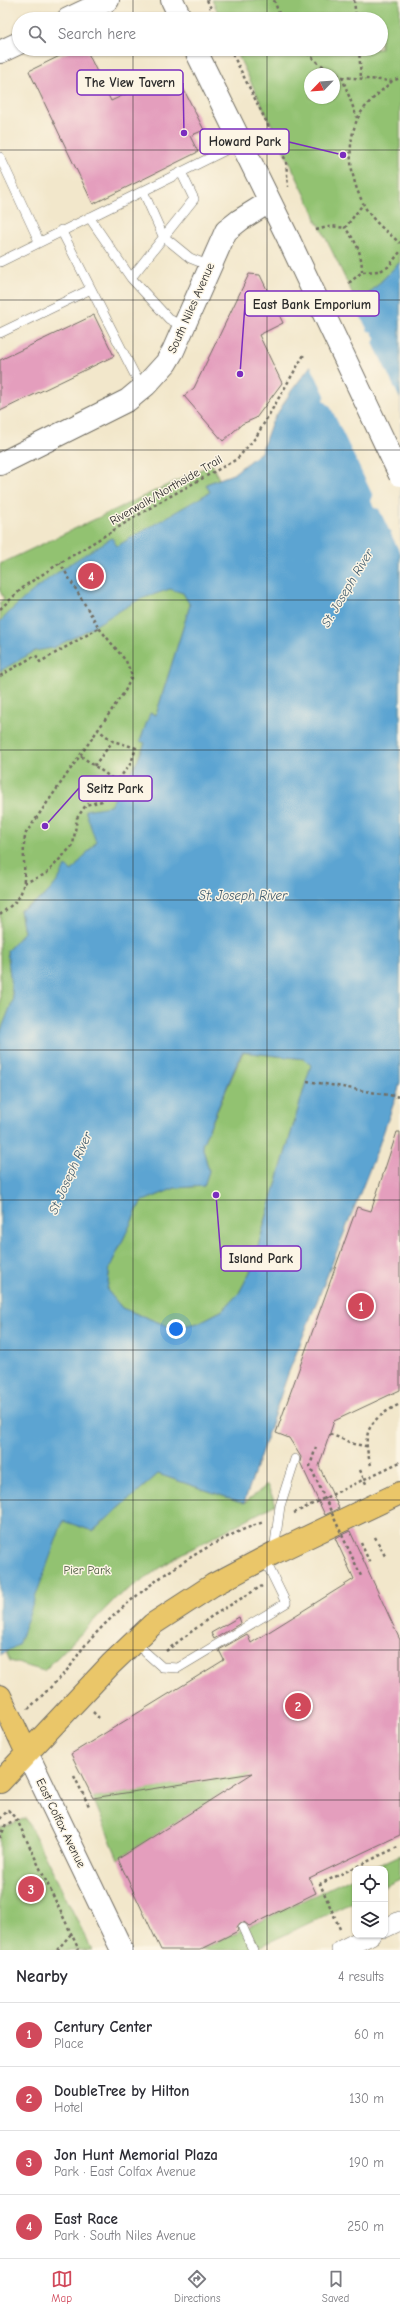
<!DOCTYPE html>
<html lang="en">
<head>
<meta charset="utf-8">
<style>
  :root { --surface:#fff; --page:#f7f7f7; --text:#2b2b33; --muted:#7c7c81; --line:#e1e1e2; --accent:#d1495b }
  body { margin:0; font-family:"Comic Neue",sans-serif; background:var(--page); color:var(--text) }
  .controls { position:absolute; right:12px; bottom:12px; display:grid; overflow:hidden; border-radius:8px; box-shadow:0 1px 3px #0004 }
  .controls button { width:36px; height:36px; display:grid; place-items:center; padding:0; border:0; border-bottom:1px solid var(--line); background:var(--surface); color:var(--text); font:20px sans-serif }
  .compass { position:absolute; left:304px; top:68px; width:36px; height:36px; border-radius:50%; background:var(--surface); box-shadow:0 1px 3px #0004; rotate:245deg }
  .you { position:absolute; left:176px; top:1329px; width:14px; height:14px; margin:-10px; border:3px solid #fff; border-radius:50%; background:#1a73e8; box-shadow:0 0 0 6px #1a73e833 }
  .badge { display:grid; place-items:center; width:26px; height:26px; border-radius:50%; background:var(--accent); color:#fff; font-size:13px; font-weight:700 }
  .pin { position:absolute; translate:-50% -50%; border:2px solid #fff; box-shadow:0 1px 4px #0006 }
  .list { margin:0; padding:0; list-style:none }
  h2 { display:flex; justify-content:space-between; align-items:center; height:52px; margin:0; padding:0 16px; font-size:17px }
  h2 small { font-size:13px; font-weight:400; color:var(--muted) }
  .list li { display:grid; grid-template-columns:26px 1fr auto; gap:12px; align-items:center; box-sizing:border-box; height:64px; padding:0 16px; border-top:1px solid var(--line) }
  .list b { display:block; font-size:15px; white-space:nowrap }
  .list p { margin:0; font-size:13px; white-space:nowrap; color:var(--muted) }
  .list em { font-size:13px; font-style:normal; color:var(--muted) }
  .icon { flex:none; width:22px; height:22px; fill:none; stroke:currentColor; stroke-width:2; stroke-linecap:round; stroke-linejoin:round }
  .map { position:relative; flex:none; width:400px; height:1950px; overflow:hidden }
  .search { position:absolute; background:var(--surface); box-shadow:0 1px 3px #0004; left:12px; right:12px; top:12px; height:44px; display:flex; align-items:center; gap:10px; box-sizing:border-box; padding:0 14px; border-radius:22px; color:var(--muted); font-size:15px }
  .sheet { height:308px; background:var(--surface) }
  nav { display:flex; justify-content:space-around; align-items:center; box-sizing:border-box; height:56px; border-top:1px solid var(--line); background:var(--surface); font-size:11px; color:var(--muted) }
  nav a { display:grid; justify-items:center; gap:2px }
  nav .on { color:var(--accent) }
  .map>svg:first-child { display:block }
</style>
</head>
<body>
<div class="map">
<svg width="400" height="1950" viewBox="0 0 400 1950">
  <rect width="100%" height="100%" fill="#fcf5e5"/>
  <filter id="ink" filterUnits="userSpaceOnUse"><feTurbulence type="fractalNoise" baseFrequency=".025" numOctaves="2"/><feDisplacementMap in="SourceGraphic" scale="8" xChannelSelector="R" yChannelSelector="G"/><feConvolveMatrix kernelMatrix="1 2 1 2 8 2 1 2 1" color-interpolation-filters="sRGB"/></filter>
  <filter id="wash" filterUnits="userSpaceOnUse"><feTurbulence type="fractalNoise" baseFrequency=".012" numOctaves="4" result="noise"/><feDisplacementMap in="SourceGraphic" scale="16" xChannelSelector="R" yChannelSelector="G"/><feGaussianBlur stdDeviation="0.9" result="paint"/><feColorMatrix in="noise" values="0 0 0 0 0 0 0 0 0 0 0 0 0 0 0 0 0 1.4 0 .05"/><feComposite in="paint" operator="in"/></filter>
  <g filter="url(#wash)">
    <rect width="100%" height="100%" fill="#f2e7cb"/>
    <path fill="#92c271" stroke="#5e764e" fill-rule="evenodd" d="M212,0H400V262L358,305L319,224H317L314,213L235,49H381V19H221ZM310,74H334V98H310Z
      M212,464L219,479L206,484L210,492L183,593L190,605L156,715L151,713L145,743L137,762L110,806L96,842L72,871L65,866C56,889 42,900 20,910L24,932L7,951L13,1001L0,1033V602L4,599L0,591V564Z
      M243,1052L305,1059L311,1065L251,1270L239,1293L223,1310L198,1323L173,1328L122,1308L107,1290L110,1267L141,1202L175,1188L204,1186L209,1171L202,1145Z
      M158,1474L244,1503L267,1485L276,1504L178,1556L117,1597L44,1671L10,1661L5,1650L18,1644L63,1520L93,1531Z
      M258,1771L118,1859L93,1798Z
      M26,1818L92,1950H0V1828Z
      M400,1855V1879L385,1886V1869H370Z
      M355,1876V1901L253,1950H200Z"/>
    <path fill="#5ba4d2" stroke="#43687e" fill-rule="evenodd" d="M400,262V1082L398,1091L378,1148L288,1374L244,1503L158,1474L93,1531L63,1521L18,1645L0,1655V1033L13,1000L7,951L24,932L20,910C42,900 56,889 65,866L72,871L96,842L85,810L110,806L137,762L145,743L140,741L150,713L156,715L190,605L183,593L170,589L138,600L84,632L53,648L35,651L0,671V622C32,587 71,562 112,538L117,546L210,492L206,484L233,474L261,452L271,424L292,390L358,305ZM242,1052L305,1059L311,1065L251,1270L239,1293L223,1310L198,1323L173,1328L122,1308L107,1290L110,1267L141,1202L175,1188L204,1186L209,1171L202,1145Z"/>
    <path fill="#f2e7cb" d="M355,305L368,331L372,332L375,339L373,343L400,399V553L379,509L374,508L371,501L373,496L330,406L323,400L325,395L310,364Z"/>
    <g id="blocks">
      <path fill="#e49ebd" d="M74,49H86L111,101L164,76L165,80L176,74L204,130L190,136L198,152L93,204L29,71Z
        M249,274L260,275L283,323L259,335L282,383L256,418L242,424L223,441L184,396L194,388Z
        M94,315L114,356L0,411V360Z
        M397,1132H400V1390L334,1421L319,1466L339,1508L325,1515L300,1462L301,1457L289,1438L276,1433L357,1207L371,1211Z
        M350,1531L400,1640V1835L309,1878L316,1893L249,1926L244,1922L240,1923L237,1927L238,1931L200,1950H161L118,1859L253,1773L93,1798L71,1754L224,1660L219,1650L247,1634L251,1643L354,1579L335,1538Z
        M239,1617L241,1623L214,1639L211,1633Z"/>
    </g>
  </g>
  <g filter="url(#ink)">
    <use href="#blocks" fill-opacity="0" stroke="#716d63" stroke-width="1"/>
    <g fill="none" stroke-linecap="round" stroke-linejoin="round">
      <g stroke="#716d63" stroke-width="10">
        <path id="service" d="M0,157L39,241
          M181,172L194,199L131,278L169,319L184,327
          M143,191L163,236L190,258L210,266
          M89,217L131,278
          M61,230L142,389
          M0,262L240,143
          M0,333L91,289
          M274,1551L280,1506L295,1459
          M134,1642L162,1667L178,1668L286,1603L264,1558
          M243,1928L253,1950"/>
      </g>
      <g stroke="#716d63" stroke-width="20">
        <path id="minor" d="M385,1928L400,1921
          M341,1950L371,1935"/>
      </g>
      <g stroke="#716d63" stroke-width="24">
        <path id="tertiary" d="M172,0L181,19
          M68,19L108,0
          M195,49L289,240
          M0,52L19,43
          M0,464L128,400L146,385L166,363L173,351L226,231L240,220L269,202
          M27,1753L122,1950"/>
      </g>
      <g stroke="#716d63" stroke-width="24">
        <path id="primary" d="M0,1696L27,1753
          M0,1782L111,1664L153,1624L213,1585L274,1553L400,1493"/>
      </g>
      <path stroke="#716d63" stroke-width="2.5" stroke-dasharray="3 3" stroke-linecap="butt" d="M207,0L216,19
        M274,0L281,19
        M354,0L356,19
        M230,49L286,161L288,187
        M303,49L318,63L342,77L392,81L400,78
        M359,49L361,78
        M342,77L357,118
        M392,81C381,92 363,105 357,120C346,146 350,178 363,203C370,219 387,232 400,243
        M316,230L332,226L345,228
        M362,272C362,254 357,242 345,228L363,204
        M349,283L362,272L380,271L388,267L400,252
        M0,609L26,585L60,563L158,503L237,459L256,437L305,353
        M0,676L36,655L40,662L99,628
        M81,756L117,782
        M94,766L113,741
        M24,883L46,874L73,845L77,818L86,805L102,801L131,763L136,748L113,741L98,730
        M0,915C6,909 17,902 20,895C29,876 20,853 26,833L125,691L132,676L126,661L99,628L60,563
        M307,1081L400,1097
        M330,1434L354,1444L366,1446
        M371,1465C360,1431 370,1419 400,1404
        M360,1470L367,1486
        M294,1513L400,1462
        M375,1537L385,1556
        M361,1543L370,1563
        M166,1651L212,1616L262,1586
        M28,1709C42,1696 56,1682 69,1668C76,1659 81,1649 89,1641C129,1595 206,1540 264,1522
        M93,1712L99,1718
        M74,1776L89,1806
        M0,1819L8,1810L17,1820L79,1950
        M0,1838L6,1824L17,1820
        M340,1929L320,1884L400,1846
        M57,1950L71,1934"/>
      <use href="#service" stroke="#fff" stroke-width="9"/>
      <use href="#minor" stroke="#fff" stroke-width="19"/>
      <use href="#tertiary" stroke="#fff" stroke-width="22"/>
      <use href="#primary" stroke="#eac669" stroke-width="22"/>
      <g stroke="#716d63" stroke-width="24" stroke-linecap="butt">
        <path id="tertiary-bridge" d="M289,240L400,475"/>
      </g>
      <path stroke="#716d63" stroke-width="2.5" stroke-dasharray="3 3" stroke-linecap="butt" d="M316,1447L310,1466L361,1576"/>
      <use href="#tertiary-bridge" stroke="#fff" stroke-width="22"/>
    </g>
  </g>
  <path fill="none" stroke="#2b2b2b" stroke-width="1" stroke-opacity="0.55" d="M133,0V19M267,0V19M133,49V1950M267,49V1950M0,150H400M0,300H400M0,450H400M0,600H400M0,750H400M0,900H400M0,1050H400M0,1200H400M0,1350H400M0,1500H400M0,1650H400M0,1800H400"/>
  <g text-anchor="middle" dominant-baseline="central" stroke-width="3" stroke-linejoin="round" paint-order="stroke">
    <g font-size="12" fill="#2b2b2b" stroke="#fcf5e5">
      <text transform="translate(191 308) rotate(-66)">South Niles Avenue</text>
      <text transform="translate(166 490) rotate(-30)">Riverwalk/Northside Trail</text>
      <text transform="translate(61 1823) rotate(64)">East Colfax Avenue</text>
    </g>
    <g font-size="12" fill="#4a5840" stroke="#fcf5e5">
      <text x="87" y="1570">Pier Park</text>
    </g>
    <g font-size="13" font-style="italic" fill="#3e5b6e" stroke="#fcf5e5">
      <text transform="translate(347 588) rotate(-59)">St. Joseph River</text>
      <text x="243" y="895">St. Joseph River</text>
      <text transform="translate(70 1173) rotate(-66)">St. Joseph River</text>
    </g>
  </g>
  <path fill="none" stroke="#7b2cbf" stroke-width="1.5" d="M184 133L183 83M343 155L289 142M240 374L245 304M45 826L79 788M216 1195L221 1258"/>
  <g fill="#7b2cbf" stroke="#fcf5e5" stroke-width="1.5">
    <circle cx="184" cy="133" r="4"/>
    <circle cx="343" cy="155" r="4"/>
    <circle cx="240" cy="374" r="4"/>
    <circle cx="45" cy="826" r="4"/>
    <circle cx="216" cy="1195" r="4"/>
  </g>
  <g fill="#fcf5e5" stroke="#7b2cbf" stroke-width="1.5">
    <rect x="77" y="70" width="106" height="25" rx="4"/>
    <rect x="200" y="129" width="89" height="25" rx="4"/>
    <rect x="245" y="291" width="134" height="25" rx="4"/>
    <rect x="79" y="776" width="73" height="25" rx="4"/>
    <rect x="221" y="1246" width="80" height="25" rx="4"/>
  </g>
  <g font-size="13" text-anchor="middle" font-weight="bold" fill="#2b2b2b">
    <text x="130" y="87">The View Tavern</text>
    <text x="245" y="146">Howard Park</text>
    <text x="312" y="309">East Bank Emporium</text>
    <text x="115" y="793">Seitz Park</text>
    <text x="261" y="1263">Island Park</text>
  </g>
</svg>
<div class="controls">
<button><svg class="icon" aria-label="locate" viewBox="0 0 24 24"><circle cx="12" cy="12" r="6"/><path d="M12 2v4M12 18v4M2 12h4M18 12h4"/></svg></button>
<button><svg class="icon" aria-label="layers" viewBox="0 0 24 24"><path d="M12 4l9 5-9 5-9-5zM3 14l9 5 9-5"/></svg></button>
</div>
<svg class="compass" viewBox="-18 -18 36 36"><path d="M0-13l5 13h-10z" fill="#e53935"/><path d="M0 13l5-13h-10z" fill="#7c7c81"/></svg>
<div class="you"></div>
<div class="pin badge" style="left:361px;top:1306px">1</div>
<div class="pin badge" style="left:298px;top:1706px">2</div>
<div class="pin badge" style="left:31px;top:1889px">3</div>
<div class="pin badge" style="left:91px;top:576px">4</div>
<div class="search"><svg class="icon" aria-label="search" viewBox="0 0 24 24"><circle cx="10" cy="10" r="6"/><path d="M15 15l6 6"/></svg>Search here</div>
</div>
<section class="sheet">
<h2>Nearby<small>4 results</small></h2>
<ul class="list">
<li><span class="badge">1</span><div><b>Century Center</b><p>Place</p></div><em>60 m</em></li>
<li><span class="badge">2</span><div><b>DoubleTree by Hilton</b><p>Hotel</p></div><em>130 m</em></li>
<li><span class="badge">3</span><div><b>Jon Hunt Memorial Plaza</b><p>Park · East Colfax Avenue</p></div><em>190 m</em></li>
<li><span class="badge">4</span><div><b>East Race</b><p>Park · South Niles Avenue</p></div><em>250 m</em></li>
</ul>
</section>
<nav>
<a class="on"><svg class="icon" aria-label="map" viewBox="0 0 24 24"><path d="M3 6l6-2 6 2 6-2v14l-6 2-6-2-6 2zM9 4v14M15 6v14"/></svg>Map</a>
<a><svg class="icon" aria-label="directions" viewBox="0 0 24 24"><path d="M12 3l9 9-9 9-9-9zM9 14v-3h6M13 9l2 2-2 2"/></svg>Directions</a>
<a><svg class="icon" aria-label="saved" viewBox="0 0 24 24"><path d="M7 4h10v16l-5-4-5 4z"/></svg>Saved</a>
</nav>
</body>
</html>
